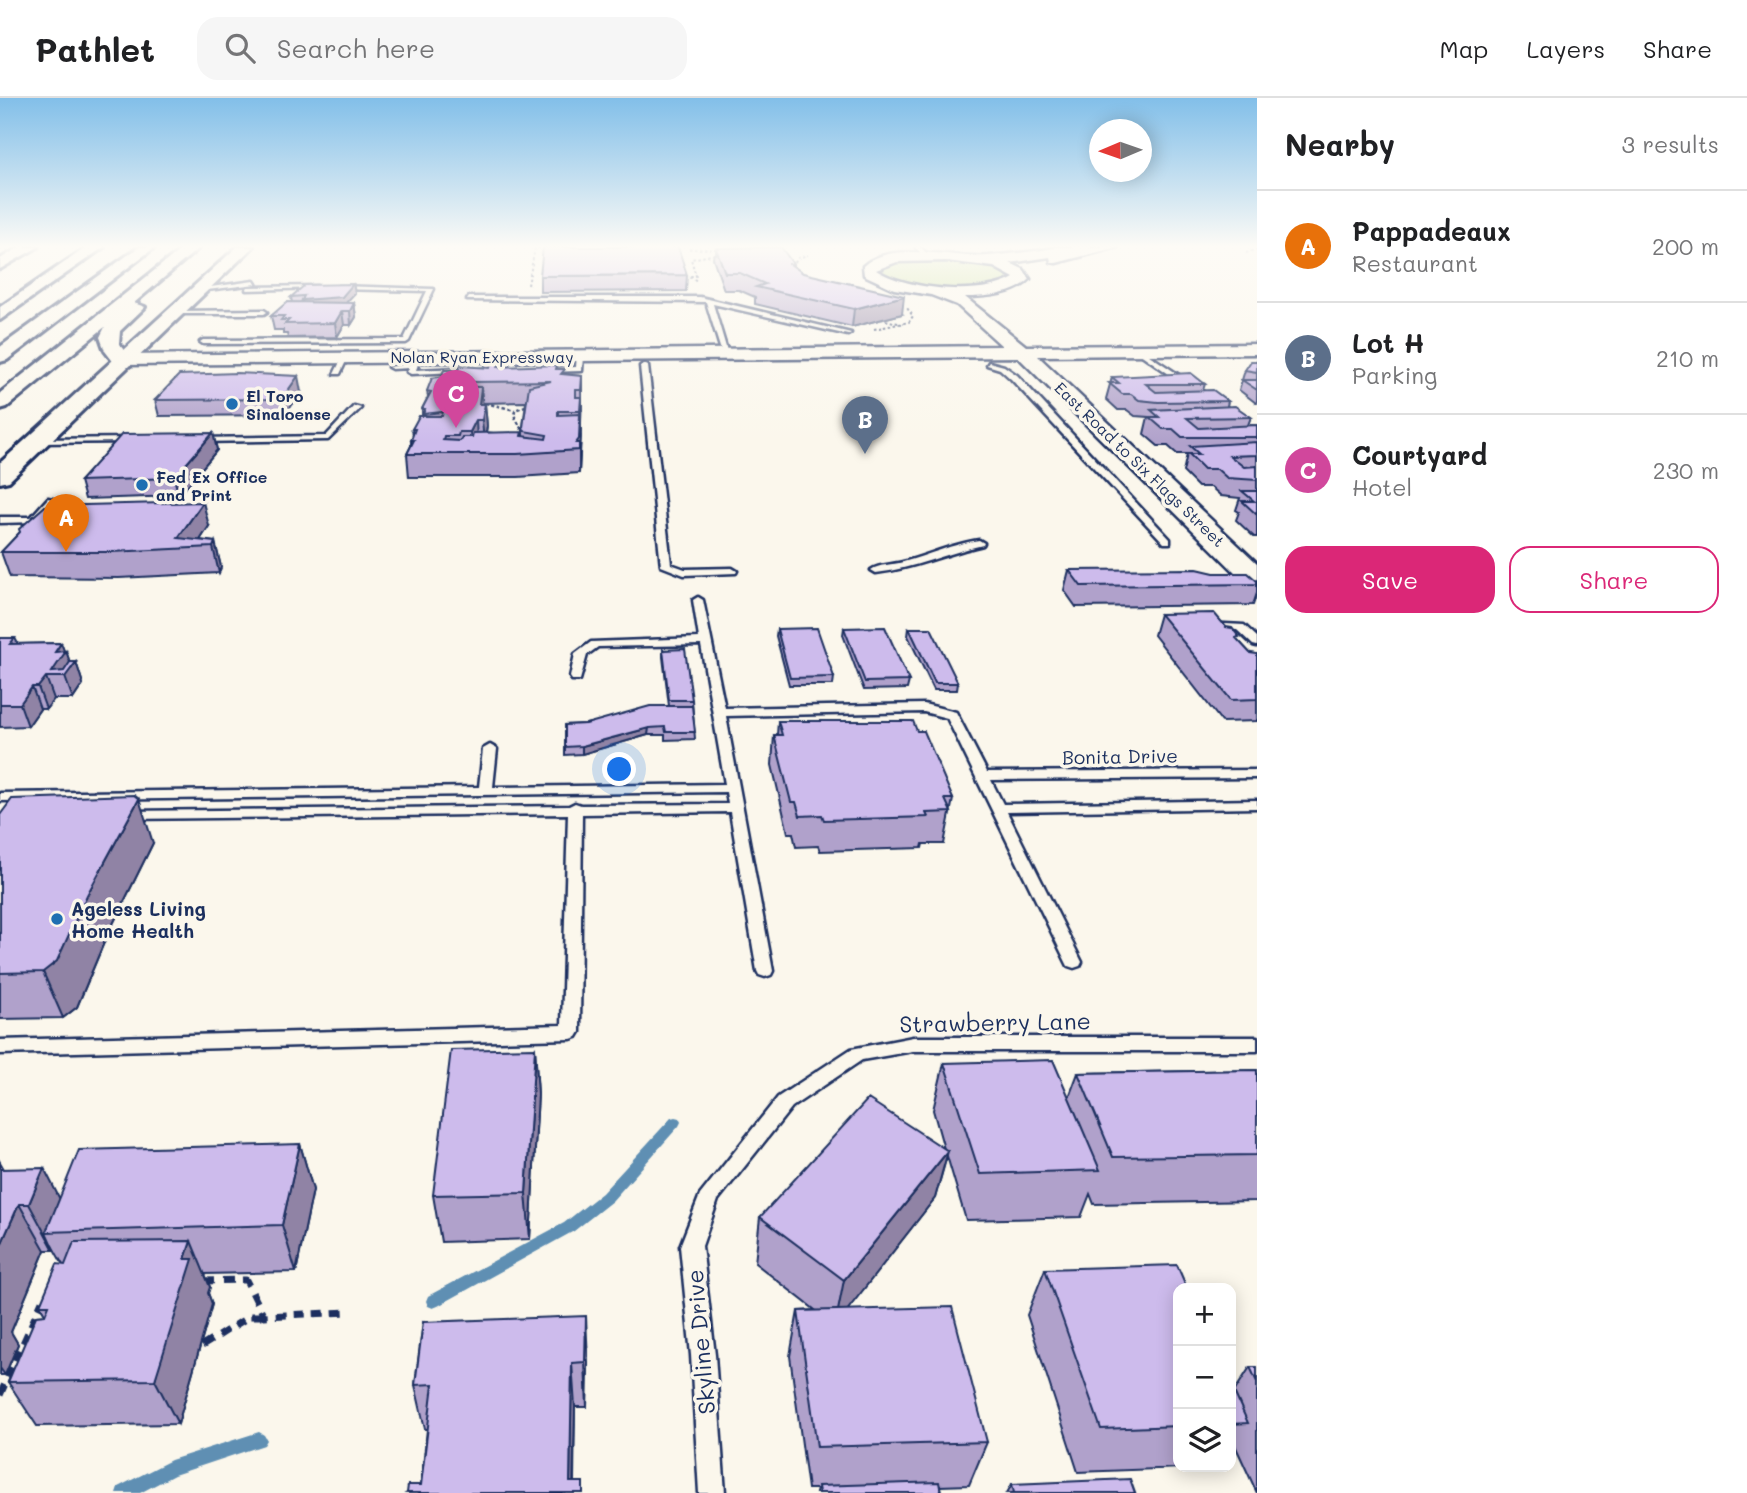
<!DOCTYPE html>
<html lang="en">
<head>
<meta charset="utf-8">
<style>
  :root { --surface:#fff; --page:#f6f6f6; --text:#202124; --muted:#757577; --line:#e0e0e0; --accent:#db2777 }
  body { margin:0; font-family:Mali,sans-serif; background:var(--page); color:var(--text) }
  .controls { position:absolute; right:21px; bottom:21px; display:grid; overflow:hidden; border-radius:14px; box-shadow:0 4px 18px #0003 }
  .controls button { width:63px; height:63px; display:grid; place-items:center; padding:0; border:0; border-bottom:2px solid var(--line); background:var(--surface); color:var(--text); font:35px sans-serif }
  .compass { position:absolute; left:1089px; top:21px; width:63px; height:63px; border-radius:50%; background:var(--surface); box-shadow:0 4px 18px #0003; rotate:268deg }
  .you { position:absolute; left:620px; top:672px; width:24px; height:24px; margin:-18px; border:5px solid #fff; border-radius:50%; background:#1a73e8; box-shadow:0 0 0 10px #1a73e833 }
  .badge { display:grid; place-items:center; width:46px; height:46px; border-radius:50%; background:var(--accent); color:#fff; font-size:23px; font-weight:700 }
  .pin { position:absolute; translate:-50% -58px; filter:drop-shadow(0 2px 4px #0008) }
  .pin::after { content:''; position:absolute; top:37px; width:24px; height:21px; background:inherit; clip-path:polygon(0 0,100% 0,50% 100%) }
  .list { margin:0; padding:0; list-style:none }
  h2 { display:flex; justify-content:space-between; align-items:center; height:91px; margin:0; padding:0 28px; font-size:30px }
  h2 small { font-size:23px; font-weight:400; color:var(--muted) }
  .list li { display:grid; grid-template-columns:46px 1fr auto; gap:21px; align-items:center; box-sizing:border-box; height:112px; padding:0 28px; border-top:2px solid var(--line) }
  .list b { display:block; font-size:26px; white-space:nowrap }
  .list p { margin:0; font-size:23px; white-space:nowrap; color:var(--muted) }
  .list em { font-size:23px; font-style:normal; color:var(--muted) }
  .actions { display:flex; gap:14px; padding:21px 28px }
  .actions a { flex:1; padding:16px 0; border:2px solid var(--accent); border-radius:21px; text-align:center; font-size:24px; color:var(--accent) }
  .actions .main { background:var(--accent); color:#fff }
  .icon { flex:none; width:38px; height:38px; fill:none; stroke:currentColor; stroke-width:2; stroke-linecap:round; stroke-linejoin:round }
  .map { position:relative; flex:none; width:1257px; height:1395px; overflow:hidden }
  header { display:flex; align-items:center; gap:42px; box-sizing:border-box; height:98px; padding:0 35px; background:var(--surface); border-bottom:2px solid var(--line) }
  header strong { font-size:33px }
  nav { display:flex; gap:38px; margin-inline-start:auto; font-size:24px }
  .search { width:490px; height:63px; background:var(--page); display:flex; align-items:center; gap:18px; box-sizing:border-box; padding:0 24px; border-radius:21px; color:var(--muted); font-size:26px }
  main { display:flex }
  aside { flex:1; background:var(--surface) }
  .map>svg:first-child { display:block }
</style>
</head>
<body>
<header>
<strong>Pathlet</strong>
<div class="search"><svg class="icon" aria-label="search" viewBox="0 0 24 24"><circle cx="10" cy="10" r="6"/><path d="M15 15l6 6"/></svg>Search here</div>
<nav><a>Map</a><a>Layers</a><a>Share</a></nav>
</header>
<main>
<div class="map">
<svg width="1257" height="1395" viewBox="0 0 1257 1395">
  <rect width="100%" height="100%" fill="#fbf7ec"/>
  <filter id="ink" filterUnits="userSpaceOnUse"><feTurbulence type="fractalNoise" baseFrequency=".0143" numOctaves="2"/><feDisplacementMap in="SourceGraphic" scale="14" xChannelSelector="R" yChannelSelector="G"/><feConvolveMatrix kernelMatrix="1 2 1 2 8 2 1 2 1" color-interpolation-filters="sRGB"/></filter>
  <g filter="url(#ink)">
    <path fill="#c2dc93" stroke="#6e8678" stroke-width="2" d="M947,161L990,168L1007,175L1009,180C990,200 903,191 883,174L884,169L903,163Z"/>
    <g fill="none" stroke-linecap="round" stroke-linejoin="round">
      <path fill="#5e8fb3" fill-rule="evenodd" d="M675,1019L679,1020L681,1024L679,1028L612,1103L574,1133L438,1208L433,1210L428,1208L426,1203L428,1198L564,1125L602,1095L671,1020Z
        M259,1334L264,1337L267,1342L264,1347L174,1377L140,1395H116L118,1389L171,1362Z"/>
      <g stroke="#1b2f5e" stroke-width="5">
        <path id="service" d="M915,149H920L930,158L925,159Z
          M254,183L256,186L199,193L196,191Z
          M338,188L434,191L409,243L406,245L203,246L200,244L203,242L404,241L427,193L336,191Z
          M248,189L317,188L320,190L246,192Z
          M469,199H700L851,235L848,237L713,206L728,256L725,258L722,256L706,204L467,202Z
          M173,213L264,212L267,214L264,216H171Z
          M1138,250L1140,251L1196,288L1189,290L1136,253Z
          M580,255L583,257L582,273L548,274L544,272L548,270L576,269L577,257Z
          M418,256L421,258L416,272L459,270L463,272L459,274L411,276L407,274L409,270L392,271L388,269L411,266Z
          M343,258L348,259L340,276H334Z
          M989,264L1004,268L1017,277L1170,441V445H1164L1011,281L1000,271L987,267Z
          M644,266L648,268L671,466L685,471L732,470L737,473L736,475L684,477L661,468L640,268Z
          M354,308L361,310L328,342L197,344L193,342L197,340L326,338Z
          M137,340L138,342L134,344L36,345L32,343L36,341Z
          M48,400L56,402L37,424L0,425V419H31Z
          M979,442L984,445L983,447C947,455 913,471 876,475L871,472C879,466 893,467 903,464C929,457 952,446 979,442Z
          M698,499L703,502L725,610L924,606L956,614L987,674L1257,672V680L991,682L1003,706L1257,702V710L1007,714L1082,864L1080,868L1074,870L1068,868L1066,864L947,620L924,614L726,618L773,873L771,877L765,879L759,877L757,873L730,714L582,716L580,934L577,939L571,941L0,956V942L562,927L568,716L126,721L119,717L126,713L569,708L575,705L581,707L728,706L726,694L0,703V695L479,689L483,651L490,647L497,651L493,689L725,686L701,547L598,549L587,557L580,582H572L570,579L575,556L591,544L699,540L693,502Z
          M1206,525L1244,527L1257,539V548L1253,547L1237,532L1202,530L1200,528Z
          M913,939H1257V953H913L862,962L792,1009L718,1102L702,1148L715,1257L725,1395H699L691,1257L680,1148L700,1097L778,999L851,951Z"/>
      </g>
      <g stroke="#1b2f5e" stroke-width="5">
        <path id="tertiary" d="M1058,149H1118L1056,165L1051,164L1050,159L1010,165L1023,171L1030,181C1015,197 986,199 965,199L1026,248L1257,246V256L1038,258L1257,465V488L1247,486L1018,259L122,267L113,262L122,257L1002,248L957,207L931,197L894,191L864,177L863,168C891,142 953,161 987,158C1011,156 1034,154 1058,149ZM946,163L994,169L1014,180C982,199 908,192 876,172L897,164Z"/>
      </g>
      <g stroke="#1b2f5e" stroke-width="6">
        <path id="secondary" d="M20,149H38L0,171V161Z
          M237,149H253L9,383L0,385V365Z"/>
      </g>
      <g stroke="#1b2f5e" stroke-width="6">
        <path id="motorway" d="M87,149H104L0,222V209Z
          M139,149H155L7,262L0,264V249Z
          M184,149H200L134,205L145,209L120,233L119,246L132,262L129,266H115L105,253L100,239L105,229L7,309L0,311V295Z
          M8,362L16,364L20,369L9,381L0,383V364Z"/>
      </g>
      <path stroke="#1b2f5e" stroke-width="2" stroke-dasharray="2.5 2.5" stroke-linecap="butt" d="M689,151H720
        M1246,155L1257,151
        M792,169L798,160L808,157
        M696,182L686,178H696L691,161L716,156
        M528,187L535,150H549
        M881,221L902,226
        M874,231L909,224L913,218L907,210"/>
      <path stroke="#1b2f5e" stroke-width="2.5" stroke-dasharray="3.5 2.5" stroke-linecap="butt" d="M485,305L515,312
        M519,343L522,332L514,317L515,312L530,306"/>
      <path stroke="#1b2f5e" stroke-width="7" stroke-dasharray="11 8" stroke-linecap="butt" d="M203,1183L246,1182L264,1218L351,1214
        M202,1248L250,1218H264
        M0,1297L42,1203"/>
      <use href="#service" fill="#fbf7ec" fill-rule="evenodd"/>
      <use href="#tertiary" fill="#fbf7ec" fill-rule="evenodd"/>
      <use href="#secondary" fill="#fbf7ec" fill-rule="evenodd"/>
      <use href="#motorway" fill="#fbf7ec" fill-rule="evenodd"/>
    </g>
    <path fill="#b0a1cb" stroke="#1b2f5e" stroke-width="2" fill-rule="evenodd" d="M716,150L793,166V168L803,175L902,216L852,229L755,206V199L739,192H724L713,160L714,156H716Z
      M687,177L686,193L540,194V178Z
      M353,186L355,195L345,205H354L356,219L351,227H344L337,239L288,240L287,236H283V232H274L271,218L292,205L291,199Z
      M509,259V269L557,271L565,277L582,278V299L579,375L518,379H409L407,356L411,348V342L413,337L412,331L422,318V311L428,299L427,293L443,279L442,276L458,272L485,269V266ZM526,304L523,329V339L486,334L487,328L485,306H483L482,305Z
      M1257,263V305H1256L1239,292L1245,272Z
      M1112,279L1205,286L1203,292L1228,303L1227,308L1251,319L1248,327H1257V439H1254L1236,422L1239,414L1236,412L1240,400L1221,398L1211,389H1198L1183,374L1187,356H1177L1168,348H1158L1144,336L1148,319L1135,318L1127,312H1118L1106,301Z
      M301,294L285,317L159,318L155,302Z
      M213,335L217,352L179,398L85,401L80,383Z
      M209,428L200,442L215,444L221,469L219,475L119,480L10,479L1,454L20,434Z
      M1069,472L1214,475L1257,483V495L1253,507L1076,509L1064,492Z
      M1160,516L1238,542L1250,555L1257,556V623L1222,624L1154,537Z
      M844,530L909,583L907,591L864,592L843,537Z
      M909,530L958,585L957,592H934L908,538Z
      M777,531L834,579L833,587H789L776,538Z
      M0,540H15L18,546L61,545L64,553H66L70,565L76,564L83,586L73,601H54L46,611H40L28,628L0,629Z
      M663,552L692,602L695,641L665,642V637H648L582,656L565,657V627L586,626L669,608L663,559Z
      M778,623L917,633L953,701L944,746H923L922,750L820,753L818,748L796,749L793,735H788L772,667L774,637H777Z
      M0,717L153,745L105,842L77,909L63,920L0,921Z
      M535,950L538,996L530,1141L441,1144L433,1097Z
      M944,965L1069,999L1078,975L1257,972V1103L1094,1106L1090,1096L1081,1119L966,1122L947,1058L935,1100L847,1212L987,1344L969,1387L940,1388L941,1395H816L817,1391H808L790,1258L798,1213L815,1212L755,1165L760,1119L944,1051L933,1012Z
      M300,1046L313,1092L296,1174L205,1176L210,1189L208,1195L212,1206L178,1326L37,1328L8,1284L45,1217V1216L40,1207L63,1167L54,1151V1152H45L11,1234L18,1246L5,1277H0V1064L4,1071L59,1100Z
      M1045,1171L1178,1190V1369H1210L1078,1374L1027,1217Z
      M423,1224L588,1264L587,1309H575L574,1384H583V1395H407L421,1387L427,1331H425L415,1287Z
      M1250,1269H1257V1395L1234,1345L1231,1350V1287L1234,1294Z
      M1012,1386L1135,1395H1007Z"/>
    <path fill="#9083a5" stroke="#1b2f5e" stroke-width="2" d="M353,186L355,195L343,208L304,211L302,202Z
      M904,198L902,216L852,229L854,211Z
      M354,205L356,219L351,227L350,213Z
      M342,213L344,227L337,239L335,225Z
      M298,278L301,294L285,317L282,301Z
      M582,278V313L581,292Z
      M481,289L483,309L479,306Z
      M581,299V335L580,313Z
      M485,306L487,328L484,344L482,322Z
      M580,316L581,338L579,375V352L576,345Z
      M476,322L477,344L472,356L470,334Z
      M213,335L217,352L179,398L174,380Z
      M203,404L209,428L195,450L178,440Z
      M215,444L221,469L219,475L213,449Z
      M61,545L65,555L66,553L72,570L76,564L83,586L73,601L65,579L52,574L55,554Z
      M46,579L54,601L46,611L38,589Z
      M32,589L40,611L28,628L20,606Z
      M649,630L648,637L582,656V648Z
      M139,701L153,745L105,842L77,909L63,920L43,874L87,797Z
      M535,950L538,996L530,1141L526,1095Z
      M300,1046L313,1092L296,1174L282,1127Z
      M948,1053L935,1100L835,1228L844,1182Z
      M44,1070L68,1117L46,1134L54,1152L29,1106Z
      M19,1106L45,1152L11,1234L18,1246L5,1277L0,1270V1149Z
      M191,1143L210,1189L208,1195L212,1206L178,1326L155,1282L185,1161Z
      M586,1218L588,1264L587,1309L585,1264Z
      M572,1265L575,1309L573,1395L570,1384Z"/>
    <path fill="#cdbbec" stroke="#1b2f5e" stroke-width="2" fill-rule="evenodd" d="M543,149H678L687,177L540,178Z
      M781,149L793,166H790L803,175L904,198L854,211L756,189L765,186L740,175H725L716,150Z
      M353,186L342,199L302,202L304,198L291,199L305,187Z
      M287,204L354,205L350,213H342L335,225L285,226L289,222H281L284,218H271Z
      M487,259H509L507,266H499L498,269L557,267L556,271H565L561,276L582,278L581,292H576V299H581L580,313H558V317L580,316L579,341L576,345H579V352L517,356H407L414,342H411L415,331H412L419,318H442L443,314L423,316L425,311H422L431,294L427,293L432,280L452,277L442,276L444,272H458L460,268L490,270L491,266H485ZM551,283L529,288L523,329L524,333L547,337L546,341L521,338L522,334L473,335L472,339H462L460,343L443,342L444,338H458L459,334H470L476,322H482L485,306H479L481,289H471L472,284Z
      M1251,263H1257V274L1245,272Z
      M237,275L298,278L282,301L155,302L179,277Z
      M1191,275L1205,286H1146L1156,294L1213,292L1228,303L1158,304L1139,302L1131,296H1122L1109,285H1119L1112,279Z
      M1242,282H1257V292Z
      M1235,308L1251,319L1187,320L1199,330L1257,327V339H1182L1173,331H1163L1149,319H1159L1151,312Z
      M213,335L174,380L80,383L122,336Z
      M1257,344V357L1230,358L1244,369L1257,368V382L1227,380L1217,371H1204L1189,356H1199L1190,348Z
      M1242,393H1257V417L1242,403H1254Z
      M203,404L178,440L215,444L213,449L111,454H1L20,434L19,431L45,408Z
      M1197,471L1214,475H1248L1257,483V486L1081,488L1069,472Z
      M1214,515L1226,529L1232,530L1239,539L1236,540L1250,555L1257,556V601L1231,602L1160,516Z
      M885,529L909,583L865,584L844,530Z
      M817,530L834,579L790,580L777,531Z
      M909,530H931L958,585H935Z
      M0,540H15L10,546L61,545L55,554L66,553L52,574L64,573L70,564H76L65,579H46L38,589H32L20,606H0Z
      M685,551L692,602H669L663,552Z
      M650,608H692L695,634H666L665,629L649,630L582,648L565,649V627L586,626Z
      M778,623H913L917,633H924L953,701H945L951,714L926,715L928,719L824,722L822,717L800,718L796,704H791L774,637H782Z
      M134,697L139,701L87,797L57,863L43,874L0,875V717L12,701Z
      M535,950L526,1095L433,1097L451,952Z
      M1053,962L1100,1072L980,1076L944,965Z
      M1257,972V1057L1113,1059L1078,975Z
      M868,1001L948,1053L844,1182L760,1119Z
      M300,1046L282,1127L46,1134L79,1052Z
      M44,1070L29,1106H19L0,1149V1071Z
      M191,1143L185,1161H193L155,1282L8,1284L36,1218L45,1217L49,1207H40L57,1166L65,1167L74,1144Z
      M1177,1167L1187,1190H1178V1328L1101,1331L1045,1171Z
      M952,1209L987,1344L817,1349L798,1213Z
      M586,1218L585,1264L572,1265L570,1384H583V1395H407L408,1387H421L433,1286L415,1287L423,1224Z
      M1250,1269H1257V1284Z
      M1231,1287L1248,1325L1231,1326Z
      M1130,1381L1135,1395H1014L1012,1386Z
      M939,1384L941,1395H819L818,1388Z"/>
  </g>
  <linearGradient id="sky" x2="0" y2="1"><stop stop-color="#82bfe9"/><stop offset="0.43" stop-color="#fdfbf6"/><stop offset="1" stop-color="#fdfbf6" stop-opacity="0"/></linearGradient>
  <rect width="1257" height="345" fill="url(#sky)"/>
  <g fill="#1f6fb2" stroke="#fbf7ec" stroke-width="2.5">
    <circle cx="232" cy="306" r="7"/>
    <circle cx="142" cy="387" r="7"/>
    <circle cx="57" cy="821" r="7"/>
  </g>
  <g text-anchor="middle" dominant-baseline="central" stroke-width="7" stroke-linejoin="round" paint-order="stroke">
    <g font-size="16" fill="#1b2f5e" stroke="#fbf7ec">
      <text x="482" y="258">Nolan Ryan Expressway</text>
      <text transform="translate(1140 366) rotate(44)">East Road to Six Flags Street</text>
    </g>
    <g font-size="16" font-weight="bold" fill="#1b2f5e" stroke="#fbf7ec" text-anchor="start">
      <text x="246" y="297">El Toro<tspan x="246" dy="18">Sinaloense</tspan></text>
      <text x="156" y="378">Fed Ex Office<tspan x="156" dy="18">and Print</tspan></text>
    </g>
    <g font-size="19" fill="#1b2f5e" stroke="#fbf7ec">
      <text transform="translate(1120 658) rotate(-1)">Bonita Drive</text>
    </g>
    <g font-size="19" font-weight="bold" fill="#1b2f5e" stroke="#fbf7ec" text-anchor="start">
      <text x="71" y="810">Ageless Living<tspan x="71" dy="22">Home Health</tspan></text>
    </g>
    <g font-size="23" fill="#1b2f5e" stroke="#fbf7ec">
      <text transform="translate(995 924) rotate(-1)">Strawberry Lane</text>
      <text transform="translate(700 1244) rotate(-95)">Skyline Drive</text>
    </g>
  </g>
</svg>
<div class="controls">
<button>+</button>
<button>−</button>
<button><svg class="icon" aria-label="layers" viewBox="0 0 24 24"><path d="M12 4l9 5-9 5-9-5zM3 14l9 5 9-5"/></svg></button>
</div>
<svg class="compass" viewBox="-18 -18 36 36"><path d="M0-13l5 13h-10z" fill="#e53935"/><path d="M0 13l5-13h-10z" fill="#757577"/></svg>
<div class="you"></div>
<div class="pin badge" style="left:66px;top:454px;background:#e8710a">A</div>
<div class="pin badge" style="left:865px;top:356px;background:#5c6f8a">B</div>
<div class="pin badge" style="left:456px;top:330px;background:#d1479c">C</div>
</div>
<aside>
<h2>Nearby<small>3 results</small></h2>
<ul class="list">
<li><span class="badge" style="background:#e8710a">A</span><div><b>Pappadeaux</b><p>Restaurant</p></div><em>200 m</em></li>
<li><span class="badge" style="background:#5c6f8a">B</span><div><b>Lot H</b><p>Parking</p></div><em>210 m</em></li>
<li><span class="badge" style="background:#d1479c">C</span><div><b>Courtyard</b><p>Hotel</p></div><em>230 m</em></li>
</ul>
<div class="actions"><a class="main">Save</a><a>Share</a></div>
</aside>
</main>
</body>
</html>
